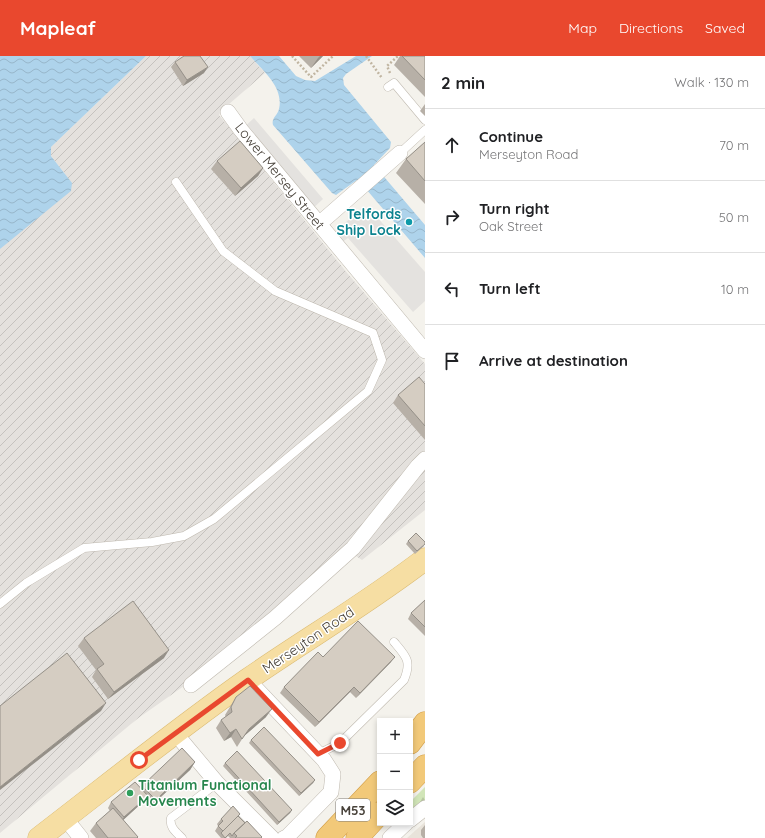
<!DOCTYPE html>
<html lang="en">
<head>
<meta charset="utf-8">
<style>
  :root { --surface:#fff; --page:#f2f2f2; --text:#202124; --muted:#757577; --line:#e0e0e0; --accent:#e9482e }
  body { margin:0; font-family:Quicksand,sans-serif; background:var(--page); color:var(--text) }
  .controls { position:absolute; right:12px; bottom:12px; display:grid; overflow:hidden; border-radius:0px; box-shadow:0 2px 6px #0003 }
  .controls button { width:36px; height:36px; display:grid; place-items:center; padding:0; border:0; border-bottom:1px solid var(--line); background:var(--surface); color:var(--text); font:20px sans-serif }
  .stop { position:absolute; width:12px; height:12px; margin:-9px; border:3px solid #e9482e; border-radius:50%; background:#fff }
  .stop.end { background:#e9482e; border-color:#fff; box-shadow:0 1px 4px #0008 }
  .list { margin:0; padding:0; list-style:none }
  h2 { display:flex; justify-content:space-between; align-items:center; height:52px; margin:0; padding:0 16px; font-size:17px }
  h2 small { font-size:13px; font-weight:400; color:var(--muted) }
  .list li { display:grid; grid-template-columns:26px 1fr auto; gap:12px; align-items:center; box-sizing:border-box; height:72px; padding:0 16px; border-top:1px solid var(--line) }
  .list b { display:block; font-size:15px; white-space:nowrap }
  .list p { margin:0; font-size:13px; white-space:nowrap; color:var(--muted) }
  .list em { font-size:13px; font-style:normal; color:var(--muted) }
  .icon { flex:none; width:22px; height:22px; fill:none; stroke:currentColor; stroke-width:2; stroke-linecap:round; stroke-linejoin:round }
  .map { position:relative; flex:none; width:425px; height:782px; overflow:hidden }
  header { display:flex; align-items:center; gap:24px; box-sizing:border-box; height:56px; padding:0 20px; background:var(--accent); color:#fff }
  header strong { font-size:19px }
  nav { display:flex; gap:22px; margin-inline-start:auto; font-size:14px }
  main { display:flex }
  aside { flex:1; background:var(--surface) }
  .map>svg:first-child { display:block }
</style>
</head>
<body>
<header>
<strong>Mapleaf</strong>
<nav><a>Map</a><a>Directions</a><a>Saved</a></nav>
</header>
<main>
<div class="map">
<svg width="425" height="782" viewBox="0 0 425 782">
  <defs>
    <pattern id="industrial-furrows" width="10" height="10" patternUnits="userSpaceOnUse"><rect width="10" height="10" fill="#e4e1dd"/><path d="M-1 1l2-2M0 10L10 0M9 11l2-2" fill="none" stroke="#c5c2be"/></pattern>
    <pattern id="forest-firs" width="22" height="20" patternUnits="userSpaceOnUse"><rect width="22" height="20" fill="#d1e5b8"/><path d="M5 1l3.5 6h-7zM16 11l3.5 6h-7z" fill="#b5c69f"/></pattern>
    <pattern id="water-waves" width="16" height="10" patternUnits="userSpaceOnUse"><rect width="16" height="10" fill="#aed3eb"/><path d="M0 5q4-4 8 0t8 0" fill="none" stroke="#97b6ca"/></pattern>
  </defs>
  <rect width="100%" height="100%" fill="#f4f2ec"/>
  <path fill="#e8e3da" d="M425,766V782H407Z"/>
  <path fill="url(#industrial-furrows)" d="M146,0H250L265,17L221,55L219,59L348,218L425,308V454L362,504L356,500L296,551L137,663L0,777V193L65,118L51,100V91Z"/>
  <path fill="url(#forest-firs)" d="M425,731V744L410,756V746Z"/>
  <path fill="#e4e2df" d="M254,62L323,143L310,155L241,74Z
    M369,152L425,216V245L413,256L348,182L341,187L333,178L356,157L364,156Z"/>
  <path fill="url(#water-waves)" d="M0,0H146L51,91V100L72,127L71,135L0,193Z
    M250,0H279L296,20L305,24L315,25L356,0H372L346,18L343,22L344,29L391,86L390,92L374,109L425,169V202L360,126L357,124L336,139L332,137L273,69C271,62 278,59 279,53C284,31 263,15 250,0Z"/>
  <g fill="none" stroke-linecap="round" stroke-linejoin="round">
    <g stroke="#bfb9af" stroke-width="9">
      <path id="lane" d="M388,31L394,27L425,64
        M400,97L425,74
        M0,548L26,527L84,492L152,486L184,480L214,463L368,335L382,304L373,277L275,235L223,195L176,126
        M318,698L340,687L404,624C412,605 406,600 394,586
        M182,782C176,776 169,771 171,762L217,727"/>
    </g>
    <g stroke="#bfb9af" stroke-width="16">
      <path id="street" d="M228,56L241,74L425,295
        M319,168L400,97
        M248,624L324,704L333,718L331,736L287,781L284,782
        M191,629L275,562L353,492L418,410L425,403
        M175,677L217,727L272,782
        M65,762L81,782
        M410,764L425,752
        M390,782L406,767"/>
    </g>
    <g stroke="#dbbb73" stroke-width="23">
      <path id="primary" d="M39,782C108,729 176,674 247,624C306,583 368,547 425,503"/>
    </g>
    <g stroke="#d29e48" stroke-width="23">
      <path id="highway" d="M410,687L425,667
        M410,726L425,710
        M327,782L380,726
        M357,782L380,757"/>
    </g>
    <path stroke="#c0b5a1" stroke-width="2.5" stroke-dasharray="2 2" stroke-linecap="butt" d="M292,0L311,21L333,0
      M366,0L382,22
      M390,17L387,10L398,0"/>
    <use href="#lane" stroke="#fff" stroke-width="8"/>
    <use href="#street" stroke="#fff" stroke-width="15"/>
    <use href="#primary" stroke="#f6dea3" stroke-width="22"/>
    <use href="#highway" stroke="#f2c979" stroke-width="22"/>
  </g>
  <path fill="#b7b0a7" d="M299,0H323L311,12Z
    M400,0H425V41L394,9Z
    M175,6L204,17L183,30L171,11Z
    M425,48V60L420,55Z
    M425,86V148L396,117L406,103Z
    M217,105L263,112L258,120L235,140L211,113Z
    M425,328V384L393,347L398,339Z
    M408,485L424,490L415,498L406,488Z
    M425,544V580L408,563L411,557Z
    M84,582L164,602L108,643L92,621L96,614L78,590Z
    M323,601L391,606L356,642L350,636L315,671L280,637L284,631Z
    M236,641L266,661L244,680L237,691L231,681L224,685L216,672L221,664L226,661L225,659Z
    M251,684L315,724L313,727L299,740L249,687Z
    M195,706L190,714L150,751L144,745L123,764L138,781L137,782H96L90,775L96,767L110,755L108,752L111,746L141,732L142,730Z
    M225,707L292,754L290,757L277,769L223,710Z
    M240,758L238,760L245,767L262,782H230L228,780L226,782H221L215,775L218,770L217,768L221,763Z
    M425,769V782H423L421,779V774Z"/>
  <path fill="#959088" d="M320,0H323L311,12L318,2Z
    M208,11L204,17L183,30L187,24Z
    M263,112L258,120L235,140L241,132Z
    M169,594L164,602L108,643L114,636Z
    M395,601L391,606L356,642L360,637Z
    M354,631L350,636L315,671L319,666Z
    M106,647L101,655L0,734V731Z
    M272,653L266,661L243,681L249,673Z
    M236,673L231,681L224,685L230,677Z
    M195,706L190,714L150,751L156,744Z
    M315,724L313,727L299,740L301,737Z
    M148,740L144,745L121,766L124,761Z
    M292,754L290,757L277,769L279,766Z"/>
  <path fill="#d5cdc2" stroke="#959088" d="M184,0H200L208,11L187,24L175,6Z
    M402,0H425V24Z
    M240,85L263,112L241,132L217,105Z
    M425,86V125L406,103Z
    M419,321L425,328V370L398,339Z
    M416,477L425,486V488L417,495L408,485Z
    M425,544V571L411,557Z
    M133,545L169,594L114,636L97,613L104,608L84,582Z
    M358,565L395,601L360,637L354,631L319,666L284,631L318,596L323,601Z
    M67,597L106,647L0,731V650Z
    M250,630L272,653L249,673L242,683L236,673L230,677L221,664L232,656L231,651L236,641Z
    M264,671L315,724L301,737L251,684Z
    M182,692L195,706L156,744L142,730Z
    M237,695L292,754L279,766L225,707Z
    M135,726L148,740L124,761L111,746Z
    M233,750L240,758L223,775L218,770L223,765L221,763Z
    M113,752L138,781L137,782H108L96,767Z
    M238,760L245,767L234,777L232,780L230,777L225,782L221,777Z
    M247,765L262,781L261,782H235L237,780L234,777Z"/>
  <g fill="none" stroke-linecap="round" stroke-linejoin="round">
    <path stroke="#e9482e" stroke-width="5" d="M139,704L248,624L318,698L340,687"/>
  </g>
  <circle fill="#0f9aa8" stroke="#fff" stroke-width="1.5" cx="409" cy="166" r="4"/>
  <circle fill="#2e9e5b" stroke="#fff" stroke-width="1.5" cx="130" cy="737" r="4"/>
  <g text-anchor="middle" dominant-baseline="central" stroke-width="3" stroke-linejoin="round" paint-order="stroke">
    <rect fill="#fff" stroke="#7f7b75" stroke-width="1" x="336" y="743" width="34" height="22" rx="3"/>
    <g font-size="13" font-weight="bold" fill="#48423a">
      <text x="353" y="754">M53</text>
    </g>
    <g font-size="14" fill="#48423a" stroke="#fff">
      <text transform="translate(280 120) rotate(51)">Lower Mersey Street</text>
      <text transform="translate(308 584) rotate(-34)">Merseyton Road</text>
    </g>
    <g font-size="14" font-weight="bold" fill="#0d838f" stroke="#fff" text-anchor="end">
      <text x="401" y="158">Telfords<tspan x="401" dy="16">Ship Lock</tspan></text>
    </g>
    <g font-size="14" font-weight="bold" fill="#27864d" stroke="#fff" text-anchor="start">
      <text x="138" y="729">Titanium Functional<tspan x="138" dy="16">Movements</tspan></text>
    </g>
  </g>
</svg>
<div class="controls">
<button>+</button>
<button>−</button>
<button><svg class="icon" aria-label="layers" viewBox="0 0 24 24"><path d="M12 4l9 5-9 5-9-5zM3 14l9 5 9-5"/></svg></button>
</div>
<div class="stop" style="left:139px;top:704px"></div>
<div class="stop end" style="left:340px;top:687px"></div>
</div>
<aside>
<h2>2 min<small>Walk · 130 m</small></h2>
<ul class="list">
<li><svg class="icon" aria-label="ahead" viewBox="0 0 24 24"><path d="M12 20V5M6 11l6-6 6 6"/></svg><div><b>Continue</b><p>Merseyton Road</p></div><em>70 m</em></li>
<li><svg class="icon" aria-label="right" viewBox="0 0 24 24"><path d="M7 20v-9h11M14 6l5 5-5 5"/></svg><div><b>Turn right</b><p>Oak Street</p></div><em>50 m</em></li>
<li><svg class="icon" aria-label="left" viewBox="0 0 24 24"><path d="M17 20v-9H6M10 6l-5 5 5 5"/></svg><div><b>Turn left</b></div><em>10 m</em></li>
<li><svg class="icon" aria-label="arrive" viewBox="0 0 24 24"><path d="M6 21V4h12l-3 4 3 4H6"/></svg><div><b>Arrive at destination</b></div></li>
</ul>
</aside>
</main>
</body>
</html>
